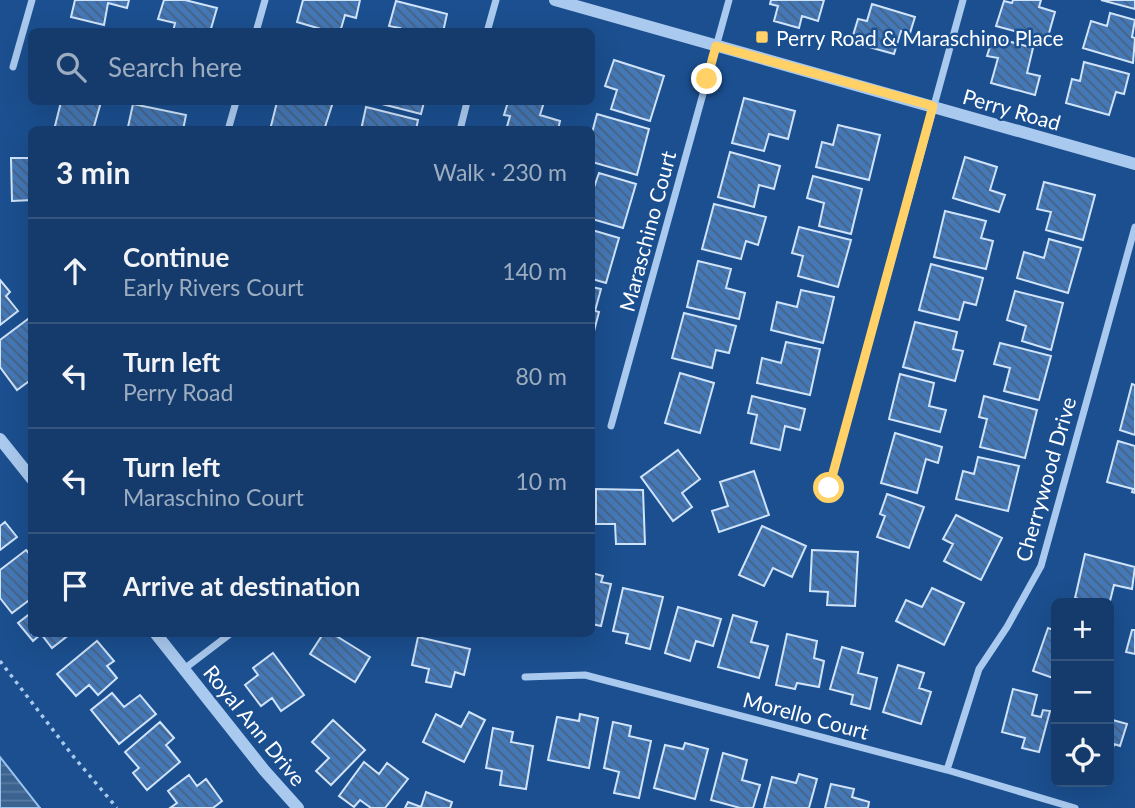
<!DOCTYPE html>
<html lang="en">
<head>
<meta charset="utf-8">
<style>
  :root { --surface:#143b6b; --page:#214673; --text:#f1f3f6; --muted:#9dadc1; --line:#33557e }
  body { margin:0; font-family:Lato,sans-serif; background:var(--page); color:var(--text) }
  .controls { position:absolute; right:21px; bottom:21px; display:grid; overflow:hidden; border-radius:10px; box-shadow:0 7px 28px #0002 }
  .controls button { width:63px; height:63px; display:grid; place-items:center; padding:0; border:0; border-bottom:2px solid var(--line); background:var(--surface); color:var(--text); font:35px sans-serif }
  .stop { position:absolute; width:21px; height:21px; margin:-16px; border:5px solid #ffd166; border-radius:50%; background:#fff }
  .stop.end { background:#ffd166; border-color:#fff; box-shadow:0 2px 7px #0008 }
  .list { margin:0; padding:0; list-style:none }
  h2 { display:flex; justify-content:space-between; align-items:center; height:91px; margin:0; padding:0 28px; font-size:30px }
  h2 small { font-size:23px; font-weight:400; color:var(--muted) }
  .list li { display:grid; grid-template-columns:46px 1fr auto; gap:21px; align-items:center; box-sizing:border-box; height:105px; padding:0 28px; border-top:2px solid var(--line) }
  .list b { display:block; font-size:26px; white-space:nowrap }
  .list p { margin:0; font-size:23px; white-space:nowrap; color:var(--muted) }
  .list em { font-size:23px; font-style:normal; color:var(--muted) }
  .icon { flex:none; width:38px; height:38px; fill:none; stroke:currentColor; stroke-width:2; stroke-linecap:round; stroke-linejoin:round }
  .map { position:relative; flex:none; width:1135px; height:808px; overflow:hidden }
  .search { position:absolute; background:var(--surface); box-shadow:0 7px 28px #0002; left:28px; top:28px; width:567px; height:77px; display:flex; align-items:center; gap:18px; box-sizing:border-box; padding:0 24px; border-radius:10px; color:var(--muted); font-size:26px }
  .panel { position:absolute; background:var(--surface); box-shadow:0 7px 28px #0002; left:28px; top:126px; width:567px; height:511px; border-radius:10px }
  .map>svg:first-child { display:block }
</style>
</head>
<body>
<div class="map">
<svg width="1135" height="808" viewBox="0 0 1135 808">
  <defs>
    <pattern id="water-rules" width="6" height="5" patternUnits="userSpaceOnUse" patternTransform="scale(1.75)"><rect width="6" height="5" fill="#3c6290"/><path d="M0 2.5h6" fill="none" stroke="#597aa1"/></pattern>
    <pattern id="building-back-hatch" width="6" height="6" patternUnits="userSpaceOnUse" patternTransform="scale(1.75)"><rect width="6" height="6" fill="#4478b7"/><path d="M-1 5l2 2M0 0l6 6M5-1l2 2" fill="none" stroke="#486282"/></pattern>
  </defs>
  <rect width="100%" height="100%" fill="#1b4f8f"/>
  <path fill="url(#water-rules)" stroke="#9cc4f0" stroke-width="2" d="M0,757L40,808H41H0Z"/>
  <path fill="url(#building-back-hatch)" stroke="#cfe3fa" stroke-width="2" d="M75,0H129L127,8L108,3L104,25L71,17Z
    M164,0H185L217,8L210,32H173L175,23L158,19Z
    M303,0H360L356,18L345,15L340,32H331L297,22Z
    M771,0H824L818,21L802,16L799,28L774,21L778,6L770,4Z
    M1013,0H1041L1039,7L1055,12L1047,40L996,26L1004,1L1012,3Z
    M1101,0H1135V9Z
    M396,1L447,14L443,32H399L400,28L389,26Z
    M872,4L915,17L910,33L901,31L894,54L851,42L858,19L867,21Z
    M1110,13L1135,20L1132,37L1135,38L1133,63L1083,48L1091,21L1107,26Z
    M993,37L1033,48L1027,73L1040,76L1035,95L991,83L998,58L987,56Z
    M614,60L664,76L650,121L611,109L617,90L605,86Z
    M1084,62L1129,74L1124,94L1116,92L1109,115L1066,103L1072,79L1080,81Z
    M744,98L795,111L788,139L769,134L764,151L732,143Z
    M61,102H101L93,130H54Z
    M277,102H333L324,130H270Z
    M374,102H424L421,114Z
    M508,102H544L540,115L560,121L558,130H506L510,116L504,115Z
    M133,104L186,115L183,130H140L128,127Z
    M366,107L418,120L416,130H361Z
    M597,114L649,129L637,175L592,162V133Z
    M838,125L880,135L869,180L816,167L822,142L833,145Z
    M730,152L780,166L774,189L759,185L754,207L718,197Z
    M965,157L997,167L990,190L1005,195L999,212L953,198Z
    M11,158H32V200L12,201Z
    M599,173L636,184L623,228L592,219V193Z
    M813,176L862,189L851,234L819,226L824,203L807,198Z
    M1044,182L1095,195L1083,240L1046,230L1051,212L1037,209Z
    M714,204L766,217L758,245L746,241L741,259L702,249Z
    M945,211L986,221L981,238L993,241L986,269L934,257Z
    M799,227L851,240L838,287L798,276L803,256L792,253Z
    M592,230L619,238L606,283L592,279Z
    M1049,239L1081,248L1068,293L1017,278L1024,252L1044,258Z
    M698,261L731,269L726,288L745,293L739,319L687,307Z
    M931,264L983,278L976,305L964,302L959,320L919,310Z
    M0,280L10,292L6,296L18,311L0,325Z
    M592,287L601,289L595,311L599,312L593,335Z
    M801,290L834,297L823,343L771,330L777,302L797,307Z
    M1015,291L1063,303L1051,350L1022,341L1026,326L1007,320Z
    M684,313L736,326L729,353L716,350L712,368L672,358Z
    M32,316V379L17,390L0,367V340Z
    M915,322L957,332L953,349L963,351L955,381L903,367Z
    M786,342L820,349L810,395L757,383L762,358L781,363Z
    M1000,343L1051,356L1039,400L1004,391L1010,368L994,364Z
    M680,373L714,383L700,433L665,423Z
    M900,374L934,383L929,406L946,410L940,432L889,419Z
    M1132,384L1135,385V435L1120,430Z
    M752,396L805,409L800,430L785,426L780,450L751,443L757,415L748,413Z
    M984,396L1037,410L1025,458L980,447L987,419L979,417Z
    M895,433L942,447L938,463L926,459L917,493L881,483Z
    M1118,441L1135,446V493L1132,492L1133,489L1107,482Z
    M678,450L700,479L682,493L692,507L673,521L641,477Z
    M978,457L1019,466L1008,511L956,499L963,471L974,474Z
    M754,471L769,515L719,532L712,511L728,506L720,482Z
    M596,489L643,490L645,544H616L615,524H596Z
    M887,494L924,507L909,548L877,537L885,516L880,514Z
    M956,515L1002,538L981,580L944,561L953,544L943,539Z
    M5,522L17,537L0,550V526Z
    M762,526L806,546L792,577L773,568L764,586L739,575Z
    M26,550L32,557V598L12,613L0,598V570Z
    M812,550L858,552L855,606L827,605L828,592L810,591Z
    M1085,554L1135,567L1132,589L1114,585L1109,605V603H1095L1075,598Z
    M592,573L603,576L601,582L611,584L601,626L592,624Z
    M623,588L663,597L650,649L626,643L628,634L613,631Z
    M932,588L964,603L944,645L896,621L906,600L922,607Z
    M678,607L721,619L713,646L696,641L690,661L665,653Z
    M32,612V634H70L52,648L41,634L33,641L18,623Z
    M733,615L757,622L751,642L768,646L759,678L718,667Z
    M1048,628L1056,631V679L1033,671Z
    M1132,630H1135V654L1126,652Z
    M323,634H333L370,657L355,682L310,654Z
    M787,634L817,641L814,658L824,661L819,687L797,683L795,689L776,685Z
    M418,637L470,649L464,675L455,672L451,687L426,682L429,669L412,665Z
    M97,641L114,661L107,666L117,678L98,695L89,685L76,696L57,674Z
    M842,647L863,653L858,673L877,678L870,709L851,704L853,695L830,689Z
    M273,653L304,695L281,711L272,698L261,706L245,685L258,675L253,668Z
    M898,665L924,673L919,688L931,692L921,724L883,712Z
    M1013,689L1037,695L1032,715L1041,717L1043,710L1050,711L1039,752L1022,748L1025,738L1002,732Z
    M112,693L124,707L140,695L156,714L119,744L91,710Z
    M469,712L485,720L464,762L423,742L436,714L461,727Z
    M580,714L598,718L589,768L548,760L557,717L579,721Z
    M1109,719L1127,724L1120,746L1114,744L1109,764Z
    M333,720L365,750L331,785L316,771L329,758L312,742Z
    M160,722L174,738L166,745L180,762L147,790L133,773L139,768L125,752Z
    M613,722L631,726L629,736L651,741L639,798L614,793L619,772L604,768Z
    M493,728L513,732L511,742L533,746L526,789L500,785L502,771L486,768Z
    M685,743L708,749L695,799L654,788L665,745L683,749Z
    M723,753L747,760L742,780L760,785L753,808H740L711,800Z
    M364,762L379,774L387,763L408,779L385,808H371L360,800L354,807L339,796Z
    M799,774L817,779L809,808H764L772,777L796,783Z
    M189,775L197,786L206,779L222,801L213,808H170L177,803L168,791Z
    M831,784L854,789L852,797L869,802L868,808H825Z
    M426,792L452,802L450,808H405L408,802L421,807Z"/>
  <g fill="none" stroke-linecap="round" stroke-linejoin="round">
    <path stroke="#a9c9ee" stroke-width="3.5" stroke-dasharray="3.5 5" stroke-linecap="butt" d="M0,661L73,756L117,808"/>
    <path stroke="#a9c9ee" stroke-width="7" d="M256,32L265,0
      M487,32L496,0
      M13,67L32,0
      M228,130L236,102
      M460,130L467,102
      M611,426L729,0
      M829,488L963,0
      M184,669L230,634
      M525,677L585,675L947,770L1075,808
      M947,770L979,669L1007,627L1041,566L1135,227"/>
    <path stroke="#a9c9ee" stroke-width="12" d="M555,0L1135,164
      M0,439L32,479
      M156,634L264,770L298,808"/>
  </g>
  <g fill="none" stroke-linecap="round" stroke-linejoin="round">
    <path stroke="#ffd166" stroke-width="9" d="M707,79L716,46L933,106L829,488"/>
  </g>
  <rect fill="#ffd166" stroke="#1b4f8f" stroke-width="2.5" x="755" y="30" width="14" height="14" rx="3.5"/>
  <g text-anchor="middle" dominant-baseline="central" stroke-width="5" stroke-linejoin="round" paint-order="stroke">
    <g font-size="21" fill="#fff" stroke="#1b4f8f" text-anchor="start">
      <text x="776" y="37">Perry Road &amp; Maraschino Place</text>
    </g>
    <g font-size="21" fill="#fff" stroke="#1b4f8f">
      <text transform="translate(1012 109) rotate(16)">Perry Road</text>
      <text transform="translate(647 231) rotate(-75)">Maraschino Court</text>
      <text transform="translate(1045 479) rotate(-74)">Cherrywood Drive</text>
      <text transform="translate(806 715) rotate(15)">Morello Court</text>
      <text transform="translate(255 725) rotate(51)">Royal Ann Drive</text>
    </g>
  </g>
</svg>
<div class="controls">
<button>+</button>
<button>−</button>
<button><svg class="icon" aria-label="locate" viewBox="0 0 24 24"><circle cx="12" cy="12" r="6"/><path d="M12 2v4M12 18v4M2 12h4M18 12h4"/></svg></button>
</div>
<div class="stop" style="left:829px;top:488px"></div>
<div class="stop end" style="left:707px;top:79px"></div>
<div class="search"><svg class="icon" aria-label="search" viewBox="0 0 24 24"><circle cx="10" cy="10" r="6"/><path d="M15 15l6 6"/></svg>Search here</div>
<section class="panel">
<h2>3 min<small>Walk · 230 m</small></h2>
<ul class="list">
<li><svg class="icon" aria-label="ahead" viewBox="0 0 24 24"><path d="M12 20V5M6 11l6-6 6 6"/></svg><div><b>Continue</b><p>Early Rivers Court</p></div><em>140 m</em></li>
<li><svg class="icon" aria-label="left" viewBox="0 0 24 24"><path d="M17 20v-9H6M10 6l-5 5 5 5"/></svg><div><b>Turn left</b><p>Perry Road</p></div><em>80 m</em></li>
<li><svg class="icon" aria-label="left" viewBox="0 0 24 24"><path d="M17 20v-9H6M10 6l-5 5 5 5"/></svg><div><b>Turn left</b><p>Maraschino Court</p></div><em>10 m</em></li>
<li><svg class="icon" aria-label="arrive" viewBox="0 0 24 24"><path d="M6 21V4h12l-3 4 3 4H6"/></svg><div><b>Arrive at destination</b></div></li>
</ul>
</section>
</div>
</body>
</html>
